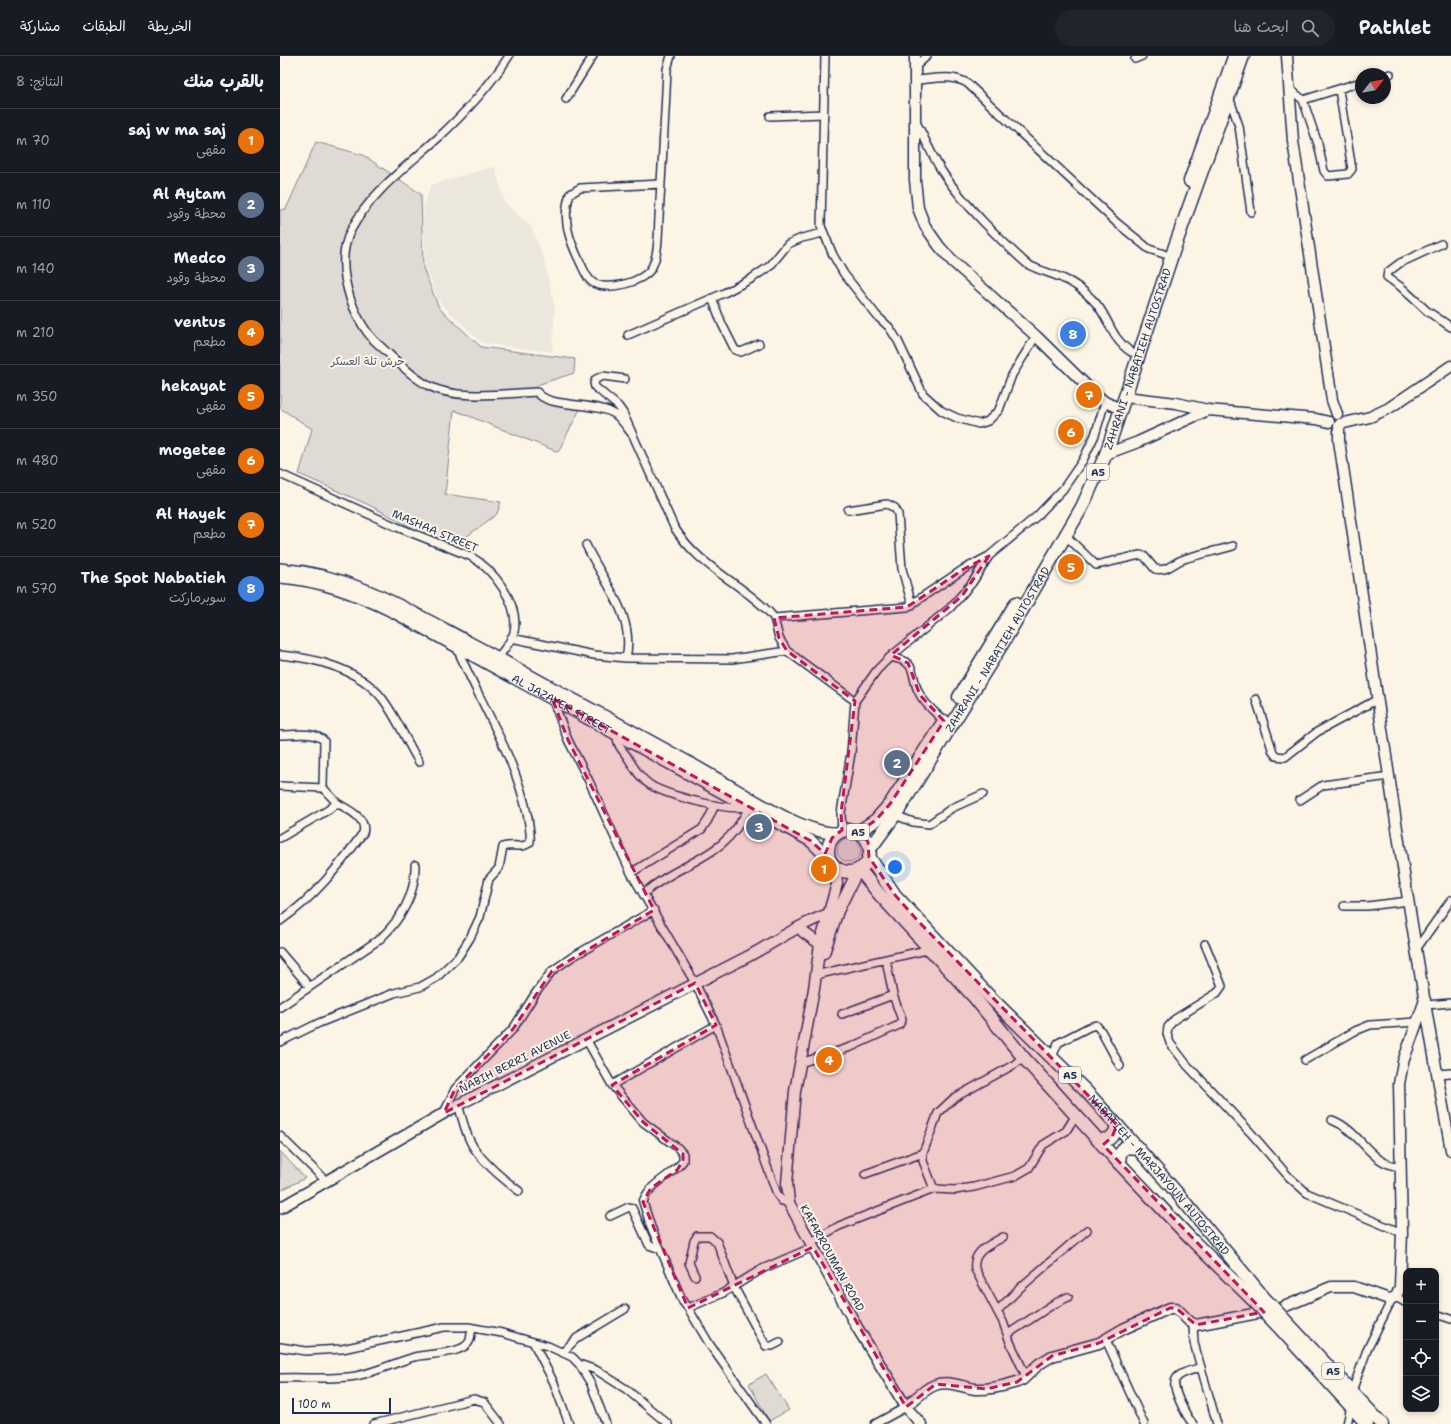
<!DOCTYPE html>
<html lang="ar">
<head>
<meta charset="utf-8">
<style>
  :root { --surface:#171b24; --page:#20242c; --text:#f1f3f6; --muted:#9ea1a6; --line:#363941; --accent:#0f766e }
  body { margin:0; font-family:"Shantell Sans","Playpen Sans Arabic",sans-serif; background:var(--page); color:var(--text); direction:rtl }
  .controls { position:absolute; right:12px; bottom:12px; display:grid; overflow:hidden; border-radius:8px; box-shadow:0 2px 6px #0003 }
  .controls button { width:36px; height:36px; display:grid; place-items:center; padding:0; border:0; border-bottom:1px solid var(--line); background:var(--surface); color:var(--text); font:20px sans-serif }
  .compass { position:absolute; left:1075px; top:12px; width:36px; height:36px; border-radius:50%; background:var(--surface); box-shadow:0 2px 6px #0003; rotate:59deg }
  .scale { position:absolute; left:12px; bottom:10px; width:99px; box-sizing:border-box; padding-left:4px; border:2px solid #1b2f5e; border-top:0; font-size:11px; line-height:14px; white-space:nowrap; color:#1b2f5e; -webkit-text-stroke:3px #fcf5e5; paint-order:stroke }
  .you { position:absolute; left:615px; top:811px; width:14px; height:14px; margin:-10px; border:3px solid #fff; border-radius:50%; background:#1a73e8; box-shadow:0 0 0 6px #1a73e833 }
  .badge { display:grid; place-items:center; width:26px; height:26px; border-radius:50%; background:var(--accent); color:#fff; font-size:13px; font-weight:700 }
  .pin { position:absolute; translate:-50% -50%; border:2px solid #fff; box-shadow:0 1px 4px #0006 }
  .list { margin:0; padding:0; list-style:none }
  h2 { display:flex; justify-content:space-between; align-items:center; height:52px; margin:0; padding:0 16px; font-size:17px }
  h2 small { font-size:13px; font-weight:400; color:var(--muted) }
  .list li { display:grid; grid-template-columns:26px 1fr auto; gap:12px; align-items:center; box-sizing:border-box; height:64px; padding:0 16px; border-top:1px solid var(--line) }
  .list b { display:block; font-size:15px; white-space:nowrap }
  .list p { margin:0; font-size:13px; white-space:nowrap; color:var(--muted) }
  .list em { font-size:13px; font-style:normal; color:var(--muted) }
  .icon { flex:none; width:22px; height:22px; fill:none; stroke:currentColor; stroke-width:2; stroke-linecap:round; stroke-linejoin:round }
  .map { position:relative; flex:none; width:1171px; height:1368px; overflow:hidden; direction:ltr }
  header { display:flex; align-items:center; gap:24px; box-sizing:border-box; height:56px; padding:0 20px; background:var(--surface); border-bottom:1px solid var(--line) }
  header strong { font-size:19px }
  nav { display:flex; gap:22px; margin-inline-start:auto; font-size:14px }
  .search { width:280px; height:36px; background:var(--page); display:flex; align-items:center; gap:10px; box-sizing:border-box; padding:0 14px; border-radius:22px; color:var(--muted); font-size:15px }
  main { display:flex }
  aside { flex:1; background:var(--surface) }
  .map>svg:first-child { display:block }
</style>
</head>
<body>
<header>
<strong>Pathlet</strong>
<div class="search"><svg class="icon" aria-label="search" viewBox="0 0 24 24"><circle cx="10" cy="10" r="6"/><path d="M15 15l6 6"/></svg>ابحث هنا</div>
<nav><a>الخريطة</a><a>الطبقات</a><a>مشاركة</a></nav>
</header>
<main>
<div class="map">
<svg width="1171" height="1368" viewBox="0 0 1171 1368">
  <rect width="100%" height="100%" fill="#fcf5e5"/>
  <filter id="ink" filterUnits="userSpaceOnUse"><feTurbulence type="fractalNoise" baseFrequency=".025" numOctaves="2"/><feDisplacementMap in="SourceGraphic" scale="8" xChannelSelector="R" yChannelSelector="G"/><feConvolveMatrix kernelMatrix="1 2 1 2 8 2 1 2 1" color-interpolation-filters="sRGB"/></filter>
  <g filter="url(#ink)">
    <path fill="#ece7dc" d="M215,110L224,146L251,171L264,203L275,253L272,296L202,287L159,246L145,210L143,152L151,129Z"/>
    <path fill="#dfdbd4" stroke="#7d8599" d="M36,86L83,99L141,138L143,212L159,252L201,291L295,303L294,317L260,328L255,332L257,337L300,353L278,396L174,354L165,438L221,446L217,458L171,492L89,449L19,418L32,373L0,352V154L6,153Z
      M557 794a12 12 0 1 1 24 0a12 12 0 1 1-24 0Z
      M0,1095L25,1122L0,1135Z
      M486,1318L509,1354L489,1365L469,1328Z"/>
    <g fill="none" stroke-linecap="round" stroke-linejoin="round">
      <g stroke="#1b2f5e" stroke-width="10">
        <path id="street" d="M229,0C209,31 185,57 158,82C127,110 90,137 71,174C60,195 63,220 70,242C76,259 84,276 98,288C114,302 130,320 149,330C178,345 226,337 257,336C268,353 317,345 336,359C342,364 347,372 352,378
          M545,0L541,170L553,199L564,218L597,260L609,271L618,285L643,338L662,355L677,362L699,368L708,365L719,354L732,319L756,280
          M855,3L862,0
          M635,11L647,0
          M1105,20L1110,18
          M635,24C653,23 671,18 687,27L837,167L869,193L884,198
          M1009,32L1023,44L1038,88L1044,115L1048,120L1068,118L1072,113L1059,34
          M949,41L959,70L971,156
          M286,43L313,0
          M1023,44L1081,26
          M490,60L544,58
          M636,66C646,84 653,103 665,120C685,149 721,185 747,208C759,215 772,217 784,223C794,227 804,235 812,243C830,260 828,280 851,296
          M381,128L300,132L290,138C281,163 290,186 301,208C304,214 306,221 312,226C325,236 364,227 372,211C379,197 378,177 379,161C382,111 385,62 387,13L391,0
          M1161,188L1120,207L1108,216L1107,221L1121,231L1147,255L1171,271
          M432,242L442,268L455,294L461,296L479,288
          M348,279L444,237L471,223L490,210L508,188L522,182L543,177
          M345,323L323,320L316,323L314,327L315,331L338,350L343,357L394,471C420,512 457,524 489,556L494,562L499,582L507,595L575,645
          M0,418L117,471L190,500C213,513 240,547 234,576C232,585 223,594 218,602
          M568,454L607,448L615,452L618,458L622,513L632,549
          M785,479L816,509L860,499L864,500L875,513C888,516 892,507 904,503C919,498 937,495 953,490
          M306,489C322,524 356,560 346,602
          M494,562L627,551L684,513L709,500
          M231,582L314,599L346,602L452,603L507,595
          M0,599C35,602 79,613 102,642C117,662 127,686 139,706
          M610,601C640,606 629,618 639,637C644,648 656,657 664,665
          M272,642L288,684L309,725L351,817L415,927L436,969L497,1138L502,1145L509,1147
          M976,643L993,696L996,700L1005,701L1037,676L1098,643
          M338,678C335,686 341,693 346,699C353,710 360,723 372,730C388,739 451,757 467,750
          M0,679C13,679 35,675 44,685L43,732
          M0,730L43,732L57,747L48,754L0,782
          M1020,744L1043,729L1110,720
          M615,759L633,766L649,768L672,752L703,738
          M562,775L561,757L571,697L575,645L597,614L610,601L670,552L692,527L709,500L757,460L783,433L803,404L815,379L825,346
          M351,817L422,773L428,764L435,749
          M363,838C403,803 444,805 469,751
          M1064,850H1087L1129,845
          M0,865C34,842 59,810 83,777C88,762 67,753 57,747
          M925,888L942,930L937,937L895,963L888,971L887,978L890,987L907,1009L971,1077L1009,1121L1027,1137L1122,1177
          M1137,892L1171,844
          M0,896L29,930
          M535,919L651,893
          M1146,949L1171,947
          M0,951L100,883C121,863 136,839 135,809
          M562,958L613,939
          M306,983L332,1029L436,969
          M0,986L39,967L114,937L140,931L156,922L178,901L190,882L200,861L209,823L219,812L223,791C231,787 243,794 250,786C251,778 249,770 248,762C236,701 200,647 176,590
          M772,1001L778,987L809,971L816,969L821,975L840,1010
          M1025,1004L1075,975L1090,969L1137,966
          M520,1007L571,991L619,969L622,964L613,939L606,904
          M1157,1018L1171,1017
          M332,1029L363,1066L398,1092L403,1098V1105C391,1121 370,1126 363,1146L371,1171L403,1246L408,1252L443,1237L482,1213L533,1191
          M178,1049C183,1063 185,1079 194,1092C205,1108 223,1123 239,1135
          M164,1057L175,1033L233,973L255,938L272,915L292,901L374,854
          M1052,1064C1081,1075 1089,1108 1120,1111
          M0,1080L46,1125
          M585,1118L643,1097
          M654,1133L643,1105V1097L658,1057L674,1042L735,1008L743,1001
          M330,1160L349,1151L352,1152L369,1189L380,1193
          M723,1181C710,1189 692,1195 695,1213L723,1266L730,1286L746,1320
          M531,1186L559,1170L654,1133L675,1134L694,1131L735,1120L749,1112L763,1089L786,1075L796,1059
          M415,1220L409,1207L414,1185L417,1180H430L437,1186L454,1231L486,1290H492L500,1286
          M1116,1241L1126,1247
          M408,1252L430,1289L486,1368
          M717,1255L741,1231L807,1174
          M1156,1258L1171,1263
          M913,1269L914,1287L937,1368
          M728,1278L772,1249L788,1241
          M826,1284L864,1368
          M253,1286L274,1327L289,1368
          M0,1291L26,1295L62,1293L164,1271H188L222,1277L268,1290L292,1301L299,1308L316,1314L346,1333L388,1368
          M283,1296L297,1282L345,1253
          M299,1308L311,1328L326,1368
          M0,1322C25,1321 51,1324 76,1320C96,1316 114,1307 134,1301C147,1297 185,1299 190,1284C191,1280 191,1275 192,1272
          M1072,1335L1087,1294L1112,1243
          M94,1368L194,1343L204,1346L221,1368
          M595,1368L626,1351
          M913,1368C907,1361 890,1331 896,1323C900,1316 914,1314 921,1311
          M1067,1368L1071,1351"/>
      </g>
      <g stroke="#1b2f5e" stroke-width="13">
        <path id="secondary" d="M635,0V124L638,152L645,170L659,190L673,206L756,280L813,336L825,346L834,350
          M1007,0L1013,85L1052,344L1057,358
          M845,341L896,347L928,354L1036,363L1049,366
          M1060,368L1090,361L1109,352L1171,310
          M1059,370V385C1095,621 1127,859 1171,1094
          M826,398L858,386L928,354
          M552,808L556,817L557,828L540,888L534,933L515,1035L507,1127L509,1147L578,1273L626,1351L641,1368
          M523,876L540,888
          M544,897L558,855L578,814
          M0,1152L178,1049L467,901C497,885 525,864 558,855
          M626,1351C635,1343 644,1333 655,1329C668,1324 682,1331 695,1333C710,1334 724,1330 737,1326L742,1324L759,1308L772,1300L819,1287L843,1273L890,1252H896L910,1266L916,1269L999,1253L1051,1231H1074L1109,1243L1116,1241L1120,1231L1122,1177L1119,1028L1123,1006L1145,944"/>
      </g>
      <g stroke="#1b2f5e" stroke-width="14">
        <g id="primary">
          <path d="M0,513C63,518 111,544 166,574C192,588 219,602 245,617C308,652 372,685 434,721C465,738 524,779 558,777"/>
          <path id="s1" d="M0,521C41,524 77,538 114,556L531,785L550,804"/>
        </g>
      </g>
      <g stroke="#1b2f5e" stroke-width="15">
        <g id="highway">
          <path d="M910,125L954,1"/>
          <path d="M679,641L736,547"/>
          <circle cx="569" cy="795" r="21"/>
          <path d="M578,776L596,764L610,748L664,665"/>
          <path id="s2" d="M590,793L620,752L724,585L802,451L826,398L895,190L963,0"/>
          <path id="s3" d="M589,801L615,839L709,940L805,1034L837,1069L897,1137L985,1243"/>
          <path d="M579,813L600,839L694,941L743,1001L839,1107L910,1182L977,1248"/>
          <path d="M818,1084L829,1083L835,1077L837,1069"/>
          <path d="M839,1107L840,1098L845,1091L858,1092"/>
          <path d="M1003,1262L1102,1368"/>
          <path d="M997,1269L1087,1368"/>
        </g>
      </g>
      <use href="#street" stroke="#fcf5e5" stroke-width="7"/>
      <use href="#secondary" stroke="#fcf5e5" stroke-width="10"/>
      <use href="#primary" stroke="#fcf5e5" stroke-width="11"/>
      <use href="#highway" stroke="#fcf5e5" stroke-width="12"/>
      <g stroke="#1b2f5e" stroke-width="15" stroke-linecap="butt">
        <path id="highway-bridge" d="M985,1243L1003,1262
          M977,1248L997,1269"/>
      </g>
      <use href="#highway-bridge" stroke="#fcf5e5" stroke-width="12"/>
    </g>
  </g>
  <path fill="#c2185b" fill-opacity="0.2" stroke="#c2185b" stroke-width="3" stroke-dasharray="8 5" stroke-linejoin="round" d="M709,500L682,540L611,599L628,607L640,639L664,665L610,748L596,764L580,775L588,786L589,801L615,839L637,864L837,1069L832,1081L823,1089L984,1256L916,1269L896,1252H890L819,1287L772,1300L737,1326L706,1333L656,1328L626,1351L533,1191L408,1252L363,1146L371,1132L397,1114L403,1105V1098L363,1066L332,1029L436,969L415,927L164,1057L175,1033L233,973L272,915L374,854L288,684L272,642L531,785L545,798L552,782L562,774L561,757L575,645L507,595L499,582L494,562L627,551L684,513Z"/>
  <g text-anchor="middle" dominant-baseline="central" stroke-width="4" stroke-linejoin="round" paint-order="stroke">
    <g fill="#fcf5e5" stroke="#5e6a86" stroke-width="1">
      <rect x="807" y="408" width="22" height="16" rx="3"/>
      <rect x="567" y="768" width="22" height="16" rx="3"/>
      <rect x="779" y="1011" width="22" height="16" rx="3"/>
      <rect x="1042" y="1307" width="22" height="16" rx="3"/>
    </g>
    <g font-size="10" font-weight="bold" fill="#1b2f5e">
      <text x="818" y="416">A5</text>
      <text x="578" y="776">A5</text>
      <text x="790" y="1019">A5</text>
      <text x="1053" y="1315">A5</text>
    </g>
    <g font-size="11" fill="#1b2f5e" stroke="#fcf5e5">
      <text stroke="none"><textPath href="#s2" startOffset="561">ZAHRANI - NABATIEH AUTOSTRAD</textPath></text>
      <text transform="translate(155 475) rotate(23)">MASHAA STREET</text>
      <text stroke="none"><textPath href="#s2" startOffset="237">ZAHRANI - NABATIEH AUTOSTRAD</textPath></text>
      <text stroke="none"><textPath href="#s1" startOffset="311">AL JAZAYER STREET</textPath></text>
      <text transform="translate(235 1006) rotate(-27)">NABIH BERRI AVENUE</text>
      <text stroke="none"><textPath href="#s3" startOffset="431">NABATIEH - MARJAYOUN AUTOSTRAD</textPath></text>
      <text transform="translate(552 1202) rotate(61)">KAFARROUMAN ROAD</text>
    </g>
    <g font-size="11" fill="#425176" stroke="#fcf5e5">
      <text x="88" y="305">حرش تلة العسكر</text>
    </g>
  </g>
</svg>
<div class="controls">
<button>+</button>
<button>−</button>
<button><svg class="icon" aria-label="locate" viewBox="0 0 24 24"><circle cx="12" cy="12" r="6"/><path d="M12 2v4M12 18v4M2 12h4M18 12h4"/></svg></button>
<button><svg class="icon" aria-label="layers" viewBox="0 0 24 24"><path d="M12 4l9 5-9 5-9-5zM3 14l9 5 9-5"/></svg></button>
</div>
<svg class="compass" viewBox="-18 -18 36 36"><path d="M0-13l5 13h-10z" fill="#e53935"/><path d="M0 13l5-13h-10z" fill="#9ea1a6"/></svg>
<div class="scale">100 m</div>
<div class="you"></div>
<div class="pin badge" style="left:544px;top:813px;background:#e8710a">1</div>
<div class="pin badge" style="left:617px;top:707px;background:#5c6f8a">2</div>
<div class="pin badge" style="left:479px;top:771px;background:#5c6f8a">3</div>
<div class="pin badge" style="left:549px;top:1004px;background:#e8710a">4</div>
<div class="pin badge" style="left:791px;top:511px;background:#e8710a">5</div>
<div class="pin badge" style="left:791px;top:376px;background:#e8710a">6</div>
<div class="pin badge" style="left:809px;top:339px;background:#e8710a">7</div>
<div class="pin badge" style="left:793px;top:278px;background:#3f7fe0">8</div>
</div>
<aside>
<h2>بالقرب منك<small>النتائج: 8</small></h2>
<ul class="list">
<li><span class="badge" style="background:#e8710a">1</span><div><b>saj w ma saj</b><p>مقهى</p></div><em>70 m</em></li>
<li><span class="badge" style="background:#5c6f8a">2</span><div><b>Al Aytam</b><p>محطة وقود</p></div><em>110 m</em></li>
<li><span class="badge" style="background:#5c6f8a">3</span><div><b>Medco</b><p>محطة وقود</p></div><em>140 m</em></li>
<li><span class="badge" style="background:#e8710a">4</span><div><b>ventus</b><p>مطعم</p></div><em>210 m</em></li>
<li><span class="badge" style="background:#e8710a">5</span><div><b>hekayat</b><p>مقهى</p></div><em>350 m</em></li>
<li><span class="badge" style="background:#e8710a">6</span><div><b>mogetee</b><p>مقهى</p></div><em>480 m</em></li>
<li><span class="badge" style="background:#e8710a">7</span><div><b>Al Hayek</b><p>مطعم</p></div><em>520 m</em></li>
<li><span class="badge" style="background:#3f7fe0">8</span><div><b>The Spot Nabatieh</b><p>سوبرماركت</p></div><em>570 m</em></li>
</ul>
</aside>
</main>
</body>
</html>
